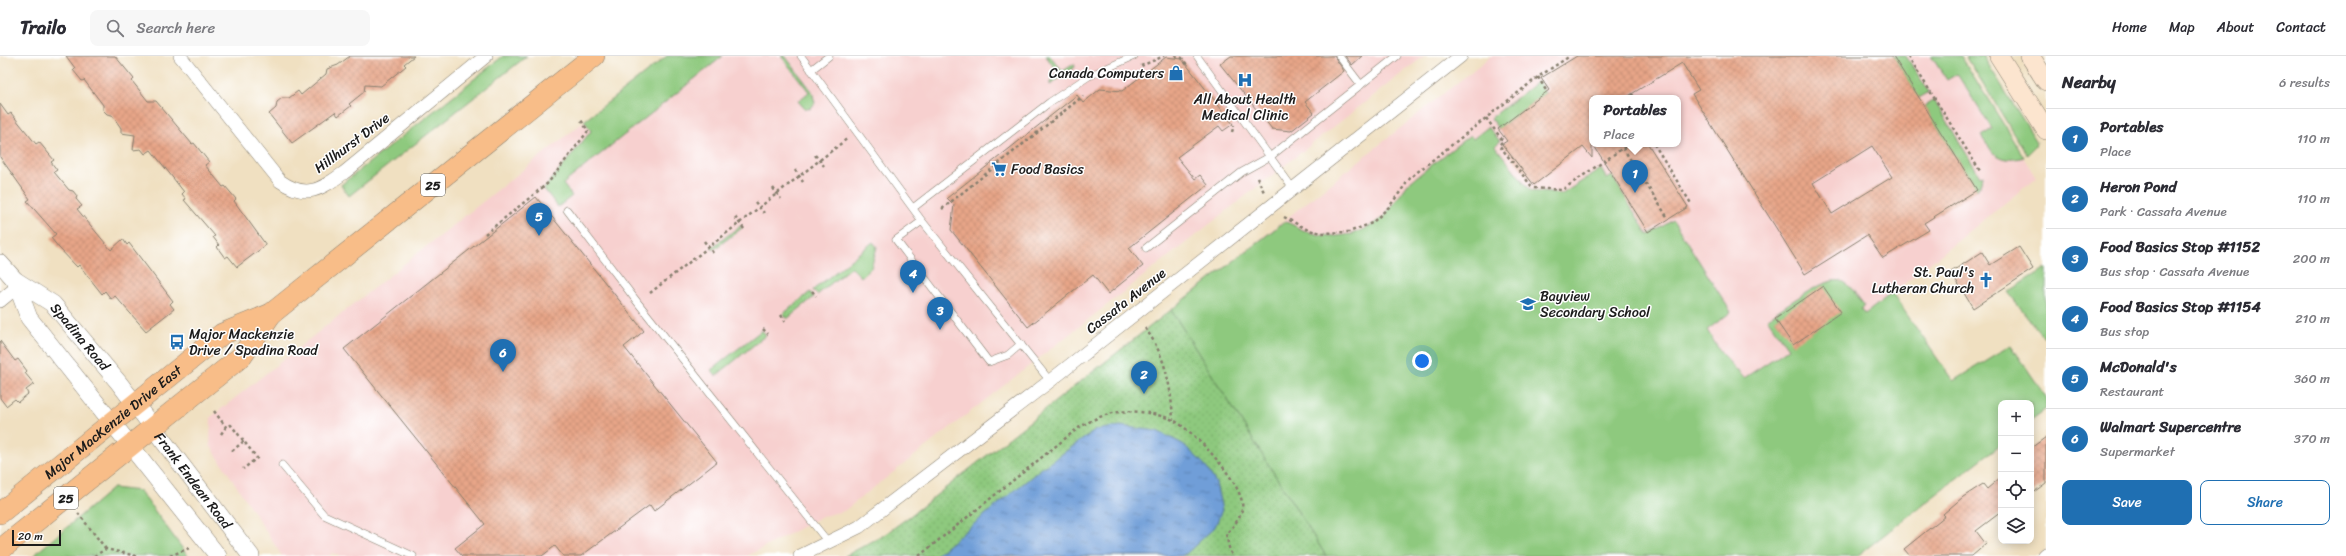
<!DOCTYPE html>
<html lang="en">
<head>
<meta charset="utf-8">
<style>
  :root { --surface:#fff; --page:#f7f7f7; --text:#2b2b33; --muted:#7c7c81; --line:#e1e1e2; --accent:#1f6fb2 }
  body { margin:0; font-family:Sriracha,sans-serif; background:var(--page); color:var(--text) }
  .controls { position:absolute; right:12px; bottom:12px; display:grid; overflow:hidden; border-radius:8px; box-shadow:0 2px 10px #0003 }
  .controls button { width:36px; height:36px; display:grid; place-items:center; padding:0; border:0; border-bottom:1px solid var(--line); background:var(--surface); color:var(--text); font:20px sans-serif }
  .scale { position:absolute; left:12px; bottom:10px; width:49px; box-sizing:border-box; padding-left:4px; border:2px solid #1c1c1c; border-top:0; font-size:11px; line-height:14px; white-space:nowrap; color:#1c1c1c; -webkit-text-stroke:3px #fff; paint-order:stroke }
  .you { position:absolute; left:1422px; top:305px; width:14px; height:14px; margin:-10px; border:3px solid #fff; border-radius:50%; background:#1a73e8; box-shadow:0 0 0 6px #1a73e833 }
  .badge { display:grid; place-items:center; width:26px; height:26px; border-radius:50%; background:var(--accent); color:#fff; font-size:13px; font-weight:700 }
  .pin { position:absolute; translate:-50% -33px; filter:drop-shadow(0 1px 2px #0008) }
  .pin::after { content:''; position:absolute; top:21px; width:14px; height:12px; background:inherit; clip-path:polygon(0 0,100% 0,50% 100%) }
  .popup { position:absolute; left:1589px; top:39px; width:92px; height:52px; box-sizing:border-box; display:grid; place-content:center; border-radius:8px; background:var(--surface); filter:drop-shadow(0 1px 3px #0005); font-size:13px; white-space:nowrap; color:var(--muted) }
  .popup b { font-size:15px; color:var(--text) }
  .popup::after { content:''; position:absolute; left:50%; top:100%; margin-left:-8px; border:8px solid transparent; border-top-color:var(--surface) }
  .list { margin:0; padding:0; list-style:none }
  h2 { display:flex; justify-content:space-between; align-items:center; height:52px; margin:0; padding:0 16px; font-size:17px }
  h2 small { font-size:13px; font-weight:400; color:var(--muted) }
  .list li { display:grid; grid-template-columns:26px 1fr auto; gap:12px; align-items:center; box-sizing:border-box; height:60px; padding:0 16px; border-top:1px solid var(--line) }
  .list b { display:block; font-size:15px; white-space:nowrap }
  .list p { margin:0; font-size:13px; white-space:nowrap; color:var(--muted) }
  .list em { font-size:13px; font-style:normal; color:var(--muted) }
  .actions { display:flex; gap:8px; padding:12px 16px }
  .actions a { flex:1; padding:9px 0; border:1px solid var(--accent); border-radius:8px; text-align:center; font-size:14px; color:var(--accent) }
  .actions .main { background:var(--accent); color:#fff }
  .icon { flex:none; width:22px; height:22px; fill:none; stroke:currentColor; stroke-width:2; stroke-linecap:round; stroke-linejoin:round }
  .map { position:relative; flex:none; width:2046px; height:500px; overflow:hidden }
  header { display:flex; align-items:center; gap:24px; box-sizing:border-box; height:56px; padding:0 20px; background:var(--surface); border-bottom:1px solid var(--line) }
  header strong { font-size:19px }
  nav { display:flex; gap:22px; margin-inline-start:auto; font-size:14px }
  .search { width:280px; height:36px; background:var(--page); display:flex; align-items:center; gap:10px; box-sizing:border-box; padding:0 14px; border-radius:8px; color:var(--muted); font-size:15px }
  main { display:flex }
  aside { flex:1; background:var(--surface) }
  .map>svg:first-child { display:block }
</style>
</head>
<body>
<header>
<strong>Trailo</strong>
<div class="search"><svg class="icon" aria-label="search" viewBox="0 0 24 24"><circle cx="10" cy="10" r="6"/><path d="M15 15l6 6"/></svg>Search here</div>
<nav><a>Home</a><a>Map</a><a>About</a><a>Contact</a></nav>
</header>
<main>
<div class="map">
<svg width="2046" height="500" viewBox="0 0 2046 500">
  <defs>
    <pattern id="park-dots" width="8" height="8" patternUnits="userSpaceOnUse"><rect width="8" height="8" fill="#8ec97e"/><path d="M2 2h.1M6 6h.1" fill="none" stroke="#7aac6c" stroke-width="1.8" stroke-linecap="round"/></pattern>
    <pattern id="water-ripples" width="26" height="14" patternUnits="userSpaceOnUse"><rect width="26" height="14" fill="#6f9ed8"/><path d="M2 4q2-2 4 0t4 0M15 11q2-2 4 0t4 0" fill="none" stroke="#5a80ae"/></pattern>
    <pattern id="building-cross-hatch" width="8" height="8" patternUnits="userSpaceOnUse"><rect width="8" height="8" fill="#e7a588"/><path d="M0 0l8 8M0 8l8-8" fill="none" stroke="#c68d75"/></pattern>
  </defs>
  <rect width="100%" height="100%" fill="#fff"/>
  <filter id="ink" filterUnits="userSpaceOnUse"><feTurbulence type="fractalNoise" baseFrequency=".025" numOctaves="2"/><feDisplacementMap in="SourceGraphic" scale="8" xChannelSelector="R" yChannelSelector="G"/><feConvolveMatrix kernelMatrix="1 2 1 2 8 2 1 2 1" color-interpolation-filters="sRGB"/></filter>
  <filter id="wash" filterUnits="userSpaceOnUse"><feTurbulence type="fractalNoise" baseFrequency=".012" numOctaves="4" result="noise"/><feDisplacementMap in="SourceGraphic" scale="16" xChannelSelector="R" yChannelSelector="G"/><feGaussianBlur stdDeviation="0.9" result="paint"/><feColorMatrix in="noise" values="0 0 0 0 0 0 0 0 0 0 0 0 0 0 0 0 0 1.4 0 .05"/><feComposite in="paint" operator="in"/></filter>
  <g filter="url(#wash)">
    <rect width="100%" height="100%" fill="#f0e0c1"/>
    <path fill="#f7d0cf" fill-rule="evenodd" d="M667,0H1424L844,455L823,460L747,500H340L332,497L329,500H282L210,389L211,361Z
      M1491,0H1961L2036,122L1797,314L1857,500H1326L1171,254ZM1592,42H1678V88H1592Z"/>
    <path fill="#8ec97e" stroke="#55724d" d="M503,0H527L349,140L341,129Z
      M667,0H723L563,128L572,140L558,151L544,133L591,75L584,65Z
      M781,0H785L812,35L815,47L810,53L804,52L798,45L809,36Z
      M1046,0H1050L1063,15L1074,8L1075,11L1050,29V26L1059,18Z
      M1893,0H1906L1929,36L1919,42Z
      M1931,0H1961L2024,101C2001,108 1993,98 1981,80L1992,73L1957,18L1947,24Z
      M1966,0H1983L2037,86L2036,90L2027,99Z
      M1538,25L1545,37L1498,73L1491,62Z
      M1934,44L1980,120L1983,119L1982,126L1977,134L1924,50Z
      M1488,71L1500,85L1495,90L1531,135L1562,138L1601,113L1607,123L1612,120L1648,179L1673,164L1731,256L1707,274L1721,297L1744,322L1788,293L1767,262C1782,253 1828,217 1844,226C1852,231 1859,243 1865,250L1861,253L1865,258L1892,237L1953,325L2011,289L2046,341V353L2031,364V347H2001V388L1857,500H1326L1171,254L1285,165L1303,174L1320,179L1336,180L1352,178L1369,171L1385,160L1408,128L1415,122L1470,79L1473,83Z
      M740,170L742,172L713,194L711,192Z
      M873,186L877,191L871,212L861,221L851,211L817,239L813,234Z
      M2046,212V280L2044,282L2008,236Z
      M810,236L814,241L787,263L783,258Z
      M762,274L766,279L716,320L711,314Z
      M113,432L140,435L188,500H33Z"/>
    <path fill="url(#park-dots)" stroke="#55724d" d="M1171,254L1326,500H845L884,479L910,460Z"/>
    <path fill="url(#water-ripples)" stroke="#465d7a" d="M1120,370L1157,375L1183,388L1204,408L1216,427L1222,454L1215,471L1187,497L1181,500H935L1042,412L1096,374Z"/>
    <g id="blocks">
      <path fill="url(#building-cross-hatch)" fill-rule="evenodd" d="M66,0H115L134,23L132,25L148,45H156L192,88L194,87L209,106L205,109L223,131L225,130L236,143L234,145L266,189L237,211L228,200L225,202L217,191L219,189L213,181L215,180L184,144L186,143L182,138L184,136L151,94L145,98L141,93L133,94L135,79L121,77V72L112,59L107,58L103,54V49L84,24L82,25L73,14L75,12Z
        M350,0H414L404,8L406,10L381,30L365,29L364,36L349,48L351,50L338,60L335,56L292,87L269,58L276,52L277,46L282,42H289L298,35L301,39L326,18L327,13L338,9Z
        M1231,0H1334L1344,15L1305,46L1314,57L1291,75L1272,73L1220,8Z
        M1345,0H1362L1352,9Z
        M1577,0H1893L1977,134L1924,167L1929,174L1883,202L1867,179L1805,218L1692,38L1699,34L1682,7L1625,42H1592V102L1583,91L1534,129L1502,88L1507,85L1498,73L1549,34L1541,22ZM1872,90L1892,121L1832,158L1813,127Z
        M1166,1L1182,3L1233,68L1223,75L1219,70L1177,101L1195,123L1200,119L1208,129L1129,192L1143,210L1108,238L1093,219L1028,271L951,174L954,149L947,142L1077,39L1083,47L1100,33L1122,35Z
        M0,48L8,59L11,57L36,88L39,86L54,104L51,106L57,114L54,116L69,134L73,135L77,140L76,143L82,150L77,153L111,194L123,183L127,189L129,187L173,245L170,248L174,253L146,275L115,240L111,243L105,235L102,238L79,209L77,211L59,192L51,182L56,178L27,145L30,143L0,101Z
        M1593,88H1648L1688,151L1648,176Z
        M536,141L644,275L624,291L717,406L654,455L650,449L581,500H563L555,490L542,500H462L455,492L485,468L344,293Z
        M2019,191L2033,213L1973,252L1951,216L1982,196L1990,209Z
        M1823,230L1841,256L1793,289L1775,263Z
        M0,285L15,305L18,303L27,315L25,317L34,328L26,334L28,338L18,346L15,343L6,350L0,342Z
        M2046,381V427L2031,438V392Z
        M2001,421V456L1976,475L1986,488L1972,500H1910L1904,493L1945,460L1943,458L1963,441L1983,428L1987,433Z"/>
    </g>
  </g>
  <g filter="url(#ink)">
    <use href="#blocks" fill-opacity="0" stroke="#867e6e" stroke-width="1"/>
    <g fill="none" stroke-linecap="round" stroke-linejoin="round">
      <g stroke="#867e6e" stroke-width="8">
        <path id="service" d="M801,0L922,165L1050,325
          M1197,0L1294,134
          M1339,0L1361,29
          M811,14L829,0
          M913,152L1050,46L1089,20L1134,0
          M567,154L638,247L828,486
          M922,165L896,184L989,306L1008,299L1021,288
          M1146,192L1242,116L1271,100L1397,0
          M282,409L324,459L413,500"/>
      </g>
      <g stroke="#867e6e" stroke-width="14">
        <path id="minor" d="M180,0L280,125C307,144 321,133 345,116L486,0
          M0,245L17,231
          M800,500L859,471L1050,325L1461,0
          M2044,500L2046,498"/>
      </g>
      <g stroke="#867e6e" stroke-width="18">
        <g id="tertiary">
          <path id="s1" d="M0,207L15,224L53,248L119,327L251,500"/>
          <path d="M15,224L29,262L218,500"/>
        </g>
      </g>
      <g stroke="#867e6e" stroke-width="20">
        <path id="secondary" d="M1999,0L2046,74
          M2030,0L2046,25"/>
      </g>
      <g stroke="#867e6e" stroke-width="22">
        <g id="primary">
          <path id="s2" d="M0,457L222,278L271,258L594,0"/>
          <path d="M0,494L242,300L271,258"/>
        </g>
      </g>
      <path stroke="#867e6e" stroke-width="2.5" stroke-dasharray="3 3" stroke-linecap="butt" d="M1175,0L1182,2L1187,9
        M1908,0L1980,115
        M1141,10L1164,0
        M1538,21L1547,36
        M1632,38L1634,42
        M1486,62L1503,85L1499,89L1533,132L1562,134L1629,88
        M1232,76L1234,69
        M1654,88L1692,149
        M1623,92L1668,162
        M815,99L824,110
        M795,114L803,126
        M1257,122L1264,136
        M773,132L781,143
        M755,146L764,157
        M942,153L1083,40
        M735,161L744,173
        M1284,161L1308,174L1322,177L1349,176L1372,167L1389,151L1411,121L1538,21L1570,0
        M485,178L548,127L588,75L581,64
        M704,185L713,197
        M812,235L816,240
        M650,237L848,82
        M781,259L785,265
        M1145,272C1166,300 1171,331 1173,364
        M763,273L768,278
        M214,355L226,371L231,369L257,402L243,413
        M221,378L226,371
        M232,395L244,385
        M78,457L106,493
        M94,500L106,493L136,500
        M170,500L189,492
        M919,500L1077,373C1097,360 1116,353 1140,356C1150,357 1164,360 1173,364C1192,373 1247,430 1242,453C1240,463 1233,471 1226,478L1230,496L1234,500"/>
      <use href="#service" stroke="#fff" stroke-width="7"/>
      <use href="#minor" stroke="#fff" stroke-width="13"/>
      <use href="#tertiary" stroke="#fff" stroke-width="17"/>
      <use href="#secondary" stroke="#fce5cf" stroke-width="19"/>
      <use href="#primary" stroke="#f8bd88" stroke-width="21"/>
    </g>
  </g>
  <defs>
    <g id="shop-bare" transform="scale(1.2)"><path d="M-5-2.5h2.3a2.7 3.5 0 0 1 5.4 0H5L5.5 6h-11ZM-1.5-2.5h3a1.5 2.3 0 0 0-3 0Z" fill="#1f6fb2" stroke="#fff" stroke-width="2.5" paint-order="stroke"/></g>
    <g id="hospital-bare" transform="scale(1.2)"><path d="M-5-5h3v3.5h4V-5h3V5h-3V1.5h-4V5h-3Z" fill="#1f6fb2" stroke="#fff" stroke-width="2.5" paint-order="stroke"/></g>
    <g id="supermarket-bare" transform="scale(1.2)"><path d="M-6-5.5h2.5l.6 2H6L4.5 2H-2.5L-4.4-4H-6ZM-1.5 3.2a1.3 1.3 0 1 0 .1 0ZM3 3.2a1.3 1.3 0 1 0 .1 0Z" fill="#1f6fb2" stroke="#fff" stroke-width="2.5" paint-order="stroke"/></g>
    <g id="church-bare" transform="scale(1.2)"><path d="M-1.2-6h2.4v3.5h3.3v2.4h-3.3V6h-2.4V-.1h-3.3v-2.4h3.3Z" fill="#1f6fb2" stroke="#fff" stroke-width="2.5" paint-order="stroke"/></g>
    <g id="school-bare" transform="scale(1.2)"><path d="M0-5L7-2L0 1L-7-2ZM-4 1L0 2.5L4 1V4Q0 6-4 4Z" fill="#1f6fb2" stroke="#fff" stroke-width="2.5" paint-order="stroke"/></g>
    <g id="bus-bare" transform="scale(1.2)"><path d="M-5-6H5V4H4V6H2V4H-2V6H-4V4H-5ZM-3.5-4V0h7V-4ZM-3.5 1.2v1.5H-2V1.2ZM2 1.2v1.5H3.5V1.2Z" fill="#1f6fb2" stroke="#fff" stroke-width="2.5" paint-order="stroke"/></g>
  </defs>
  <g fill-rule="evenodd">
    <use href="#shop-bare" x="1176" y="17"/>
    <use href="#hospital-bare" x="1245" y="24"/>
    <use href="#supermarket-bare" x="999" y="113"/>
    <use href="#church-bare" x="1986" y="224"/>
    <use href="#school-bare" x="1528" y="248"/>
    <use href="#bus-bare" x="177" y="286"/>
  </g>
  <g text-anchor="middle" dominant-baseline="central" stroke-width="3" stroke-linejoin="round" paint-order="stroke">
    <g fill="#fff" stroke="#606060" stroke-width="1">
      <rect x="421" y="118" width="24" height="22" rx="3"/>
      <rect x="54" y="431" width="24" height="22" rx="3"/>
    </g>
    <g font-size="13" font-weight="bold" fill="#1c1c1c">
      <text x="433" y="129">25</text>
      <text x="66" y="442">25</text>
    </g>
    <g font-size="14" fill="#1c1c1c" stroke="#fff" text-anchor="start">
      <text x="1164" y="17" text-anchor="end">Canada Computers</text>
      <text x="1245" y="43" text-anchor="middle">All About Health<tspan x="1245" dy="16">Medical Clinic</tspan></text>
      <text x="1011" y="113">Food Basics</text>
      <text x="1974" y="216" text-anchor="end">St. Paul's<tspan x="1974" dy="16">Lutheran Church</tspan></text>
      <text x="1540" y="240">Bayview<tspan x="1540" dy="16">Secondary School</tspan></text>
      <text x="189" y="278">Major Mackenzie<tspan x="189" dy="16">Drive / Spadina Road</tspan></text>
    </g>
    <g font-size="14" fill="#1c1c1c" stroke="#fff">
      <text transform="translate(352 87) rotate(-37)">Hillhurst Drive</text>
      <text transform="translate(1126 245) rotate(-38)">Cassata Avenue</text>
      <text stroke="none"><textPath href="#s1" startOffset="110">Spadina Road</textPath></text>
      <text stroke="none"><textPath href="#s2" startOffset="145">Major MacKenzie Drive East</textPath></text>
      <text stroke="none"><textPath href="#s1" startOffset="293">Frank Endean Road</textPath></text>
    </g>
  </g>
</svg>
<div class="controls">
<button>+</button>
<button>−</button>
<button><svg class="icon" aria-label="locate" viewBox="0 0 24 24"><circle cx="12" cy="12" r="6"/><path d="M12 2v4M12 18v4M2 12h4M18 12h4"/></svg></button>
<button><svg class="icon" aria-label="layers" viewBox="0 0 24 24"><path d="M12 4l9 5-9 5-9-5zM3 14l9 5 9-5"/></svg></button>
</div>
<div class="scale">20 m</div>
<div class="you"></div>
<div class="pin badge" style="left:1635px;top:137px">1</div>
<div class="popup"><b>Portables</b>Place</div>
<div class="pin badge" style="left:1144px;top:338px">2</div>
<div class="pin badge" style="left:940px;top:274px">3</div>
<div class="pin badge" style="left:913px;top:237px">4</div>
<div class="pin badge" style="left:539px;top:180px">5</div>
<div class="pin badge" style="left:503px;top:316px">6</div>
</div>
<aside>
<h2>Nearby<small>6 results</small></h2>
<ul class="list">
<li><span class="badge">1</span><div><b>Portables</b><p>Place</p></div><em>110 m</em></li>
<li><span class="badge">2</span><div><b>Heron Pond</b><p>Park · Cassata Avenue</p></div><em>110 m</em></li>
<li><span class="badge">3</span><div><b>Food Basics Stop #1152</b><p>Bus stop · Cassata Avenue</p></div><em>200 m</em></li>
<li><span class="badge">4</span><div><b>Food Basics Stop #1154</b><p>Bus stop</p></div><em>210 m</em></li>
<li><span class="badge">5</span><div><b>McDonald's</b><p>Restaurant</p></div><em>360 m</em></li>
<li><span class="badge">6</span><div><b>Walmart Supercentre</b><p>Supermarket</p></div><em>370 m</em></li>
</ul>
<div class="actions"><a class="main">Save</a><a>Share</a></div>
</aside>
</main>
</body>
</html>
